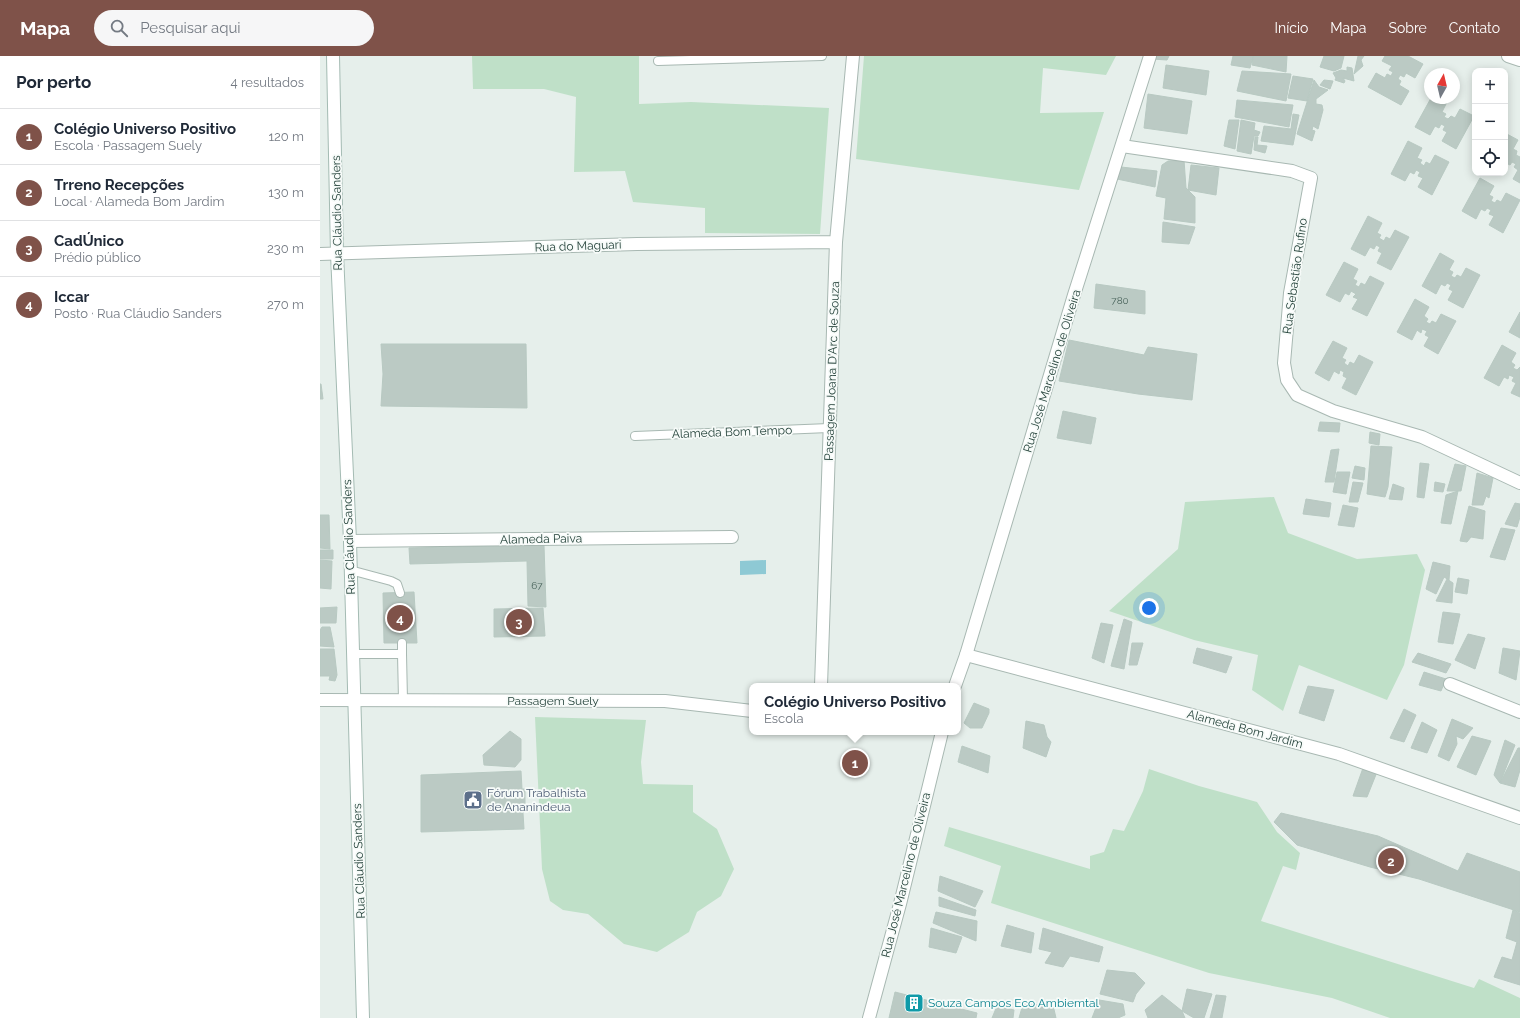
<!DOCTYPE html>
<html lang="pt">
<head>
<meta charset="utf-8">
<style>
  :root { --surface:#fff; --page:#f6f6f7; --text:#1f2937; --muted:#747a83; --line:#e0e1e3; --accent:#7f5249 }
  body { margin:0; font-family:Raleway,sans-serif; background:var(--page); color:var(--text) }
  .controls { position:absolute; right:12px; top:12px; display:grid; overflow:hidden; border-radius:8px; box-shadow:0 2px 10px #0003 }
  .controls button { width:36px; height:36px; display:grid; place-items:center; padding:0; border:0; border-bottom:1px solid var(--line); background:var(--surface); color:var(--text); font:20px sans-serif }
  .compass { position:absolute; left:1104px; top:12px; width:36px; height:36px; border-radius:50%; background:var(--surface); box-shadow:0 2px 10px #0003; rotate:8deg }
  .you { position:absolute; left:829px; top:552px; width:14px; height:14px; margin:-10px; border:3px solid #fff; border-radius:50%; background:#1a73e8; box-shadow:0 0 0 6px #1a73e833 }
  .badge { display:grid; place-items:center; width:26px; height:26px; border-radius:50%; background:var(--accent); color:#fff; font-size:13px; font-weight:700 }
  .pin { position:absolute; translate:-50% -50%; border:2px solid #fff; box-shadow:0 1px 4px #0006 }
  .popup { position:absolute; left:429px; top:627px; width:212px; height:52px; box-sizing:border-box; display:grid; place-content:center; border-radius:8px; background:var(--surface); filter:drop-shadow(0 1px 3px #0005); font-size:13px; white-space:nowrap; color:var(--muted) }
  .popup b { font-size:15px; color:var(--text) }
  .popup::after { content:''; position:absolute; left:50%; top:100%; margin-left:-8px; border:8px solid transparent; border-top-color:var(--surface) }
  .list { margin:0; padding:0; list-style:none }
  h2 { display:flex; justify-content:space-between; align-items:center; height:52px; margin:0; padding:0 16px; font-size:17px }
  h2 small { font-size:13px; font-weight:400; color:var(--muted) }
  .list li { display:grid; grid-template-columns:26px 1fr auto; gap:12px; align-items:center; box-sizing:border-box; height:56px; padding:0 16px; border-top:1px solid var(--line) }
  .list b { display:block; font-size:15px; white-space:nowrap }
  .list p { margin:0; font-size:13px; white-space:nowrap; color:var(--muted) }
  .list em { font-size:13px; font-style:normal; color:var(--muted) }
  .icon { flex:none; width:22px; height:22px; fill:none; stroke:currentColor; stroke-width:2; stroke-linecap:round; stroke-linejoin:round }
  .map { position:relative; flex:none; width:1200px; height:962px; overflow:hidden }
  header { display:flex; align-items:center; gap:24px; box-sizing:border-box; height:56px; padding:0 20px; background:var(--accent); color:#fff }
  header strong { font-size:19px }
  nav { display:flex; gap:22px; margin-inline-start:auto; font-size:14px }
  .search { width:280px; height:36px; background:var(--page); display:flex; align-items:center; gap:10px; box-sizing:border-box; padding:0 14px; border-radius:22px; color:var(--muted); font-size:15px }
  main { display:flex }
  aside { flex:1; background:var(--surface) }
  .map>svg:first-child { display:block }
</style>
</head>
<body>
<header>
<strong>Mapa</strong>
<div class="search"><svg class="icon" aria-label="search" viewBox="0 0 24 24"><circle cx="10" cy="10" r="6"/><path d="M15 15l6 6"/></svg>Pesquisar aqui</div>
<nav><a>Início</a><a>Mapa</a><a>Sobre</a><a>Contato</a></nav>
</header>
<main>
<aside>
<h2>Por perto<small>4 resultados</small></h2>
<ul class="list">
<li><span class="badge">1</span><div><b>Colégio Universo Positivo</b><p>Escola · Passagem Suely</p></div><em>120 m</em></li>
<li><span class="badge">2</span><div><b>Trreno Recepções</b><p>Local · Alameda Bom Jardim</p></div><em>130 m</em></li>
<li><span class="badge">3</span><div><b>CadÚnico</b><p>Prédio público</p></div><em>230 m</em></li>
<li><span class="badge">4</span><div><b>Iccar</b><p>Posto · Rua Cláudio Sanders</p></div><em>270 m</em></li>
</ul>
</aside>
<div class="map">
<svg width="1200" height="962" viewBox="0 0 1200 962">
  <rect width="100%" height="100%" fill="#e6efeb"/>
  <path fill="#bfe0c8" d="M152,0H319V48L371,46L509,52L500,178L385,177V152L313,146L305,115L254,116L256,41L224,33H153Z
    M544,0H796L786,19L723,12L720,57L784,56L759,134L536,103Z
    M954,441L968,477L1037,503L1097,498L1105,514L1084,609L1067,644L979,609L963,655L932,634L938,599L874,584L789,555L858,493L865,446Z
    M215,661L326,664L321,706L323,728L373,729V756L397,773L414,813L401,840L377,856L369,876L337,896L304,888L268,858L243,854L230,845L222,813Z
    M829,713L879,730L937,746L957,776L980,797L976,814L963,810L941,865L1154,932L1159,923L1200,942V962H1070L1012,942L889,917L671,847L681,810L624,790L629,771L770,813V800L784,796L793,773L804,775L823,735Z"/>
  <path fill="#8ec9d4" d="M446,504V518L420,519V505Z"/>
  <path fill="#bbcac4" stroke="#b8c9c2" d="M833,0H849L847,4L832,3Z
    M913,0H933L930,12L911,9Z
    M933,0H967L966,16L932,9Z
    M1004,0H1024L1021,12L1014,15L1000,11Z
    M1038,0H1044L1041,4L1043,10L1034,18Z
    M1065,0H1088L1103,8L1095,22L1086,17L1084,21L1080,19L1078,23L1081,25L1079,29L1089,35L1081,49L1048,31L1056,17L1065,22L1067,18L1071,20L1073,16L1069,14L1072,10L1062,5Z
    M846,9L889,15L886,39L843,32Z
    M1027,11L1032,12L1034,25L1023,22L1025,25L1024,27L1015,24L1016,22L1013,17L1021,14L1027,15Z
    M922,15L971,18L966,45L917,35Z
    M973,20L993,23L987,45L968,42Z
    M994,24L999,31L1008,34L996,43V48L1002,49L1003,54L998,73L993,70L992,74L995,75L992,85L977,78Z
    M1004,24L1013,25L1010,33L1000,29Z
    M828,38L872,45L867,78L824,72Z
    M1111,42H1120L1127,46L1122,56L1126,58L1124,61L1128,63L1131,60L1135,62L1140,53L1154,60L1136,93L1122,85L1127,76L1123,74L1125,70L1121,68L1119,72L1115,70L1110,79L1095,71Z
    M917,44L973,49L969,71L915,61Z
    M973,58L979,59L973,89L941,85L944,70L971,73Z
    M909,64H919L915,93L904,90Z
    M921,64L935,67L934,74L940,76L938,80H934L931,98L917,95Z
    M1185,77L1198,84L1193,93L1197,95L1196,99L1200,101V127L1193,123L1198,114L1194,111L1196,108L1192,106L1190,109L1186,107L1185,109Z
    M935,81H938L937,89L947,90L945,97L934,94Z
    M1088,85L1102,92L1097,102L1102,104L1100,107L1104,110L1106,106L1110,108L1115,99L1129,106L1112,139L1098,131L1103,122L1098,120L1100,116L1096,114L1094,118L1090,116L1085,125L1071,118Z
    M864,104L866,132L875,141V167L844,163L846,142L836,140L842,109L848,105Z
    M871,109L899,112L896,139L868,134Z
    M801,111L837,115L835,131L797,123Z
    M1160,122L1174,130L1169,139L1173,141L1171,145L1175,147L1177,144L1181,146L1186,137L1200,144L1183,177L1169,169L1174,160L1169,158L1171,154L1167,152L1165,155L1161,153L1156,163L1142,155Z
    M1048,160L1062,167L1057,177L1061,179L1059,182L1064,185L1066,181L1070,183L1075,174L1089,181L1071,214L1057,207L1062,197L1058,195L1060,191L1056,189L1054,193L1050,191L1045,200L1031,193Z
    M843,166L875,171L869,188L842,186Z
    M1120,197L1134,205L1129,214L1133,216L1131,220L1135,222L1137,219L1141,221L1146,212L1160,219L1143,252L1128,244L1133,235L1129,233L1131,229L1127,227L1125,230L1121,228L1116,238L1102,230Z
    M1024,206L1038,213L1033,223L1037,225L1035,229L1039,231L1041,227L1045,229L1050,220L1064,227L1047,260L1032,253L1038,243L1033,241L1036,238L1031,235L1029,239L1025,237L1020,246L1006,239Z
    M776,228L825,235V258L774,252Z
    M1095,243L1109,251L1104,260L1108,263L1106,266L1110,268L1112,265L1116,267L1121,258L1136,265L1118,298L1104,290L1109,281L1105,279L1107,275L1102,273L1101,277L1097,274L1092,284L1077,276Z
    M1200,256V282L1189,276Z
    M749,284L824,299L828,291L877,298L872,344L818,338L739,325Z
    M1013,285L1027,292L1022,302L1026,304L1024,307L1028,310L1030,306L1034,308L1039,299L1053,306L1036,339L1022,332L1027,322L1023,320L1024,316L1020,314L1019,318L1014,315L1009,325L995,317Z
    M61,288H206L207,352L61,350L63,318Z
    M1182,289L1196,297L1191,306L1195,309L1193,312L1197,314L1200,311V341L1191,337L1196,327L1192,325L1194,321L1189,319L1188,323L1184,321L1179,330L1164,322Z
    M0,328H1L3,343H0Z
    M743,355L776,362L771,388L737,382Z
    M1000,366L1020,367L1019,376L998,375Z
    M1050,376L1060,378L1059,389L1049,387Z
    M1051,390L1072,391L1068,431L1065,441L1047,438Z
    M1019,393L1014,426H1005L1011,394Z
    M1100,407L1109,408L1104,442L1097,441Z
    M1135,408L1146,410L1141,435H1127Z
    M1035,410L1045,412L1044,424L1032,422Z
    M1017,416H1030L1026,438L1013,436Z
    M1157,417L1173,422L1169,442L1166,440L1163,449H1152Z
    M1033,426L1043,427L1038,446H1029Z
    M1115,426L1125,428L1123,436L1114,435Z
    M1073,428L1084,432L1082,444L1069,443Z
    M1138,435L1131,468L1121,467L1126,439Z
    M986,443L1011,447L1009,461L983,458Z
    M1195,447L1200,448V461L1197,471L1185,468Z
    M1023,449L1038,452L1034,471L1018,469Z
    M1149,450L1165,455L1163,483L1151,481L1147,486L1140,485Z
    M0,459H9L10,493L0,492Z
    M1181,472L1195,474L1185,504L1170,501Z
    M224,489L226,551L208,550L207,505L90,508L89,492Z
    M0,494H13V503H0Z
    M0,504L12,505L11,533L0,532Z
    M1113,506L1130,510L1129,524L1124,521L1116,538L1106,533Z
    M1138,522L1149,524L1147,538L1135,536Z
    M1127,523L1133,527L1132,547L1116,545Z
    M94,536L97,587H64L63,537Z
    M17,551L16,567H0V552Z
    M223,552L225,580L174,581V553Z
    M1123,556L1140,558L1133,588L1118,586Z
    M804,563L812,566L804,613L791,610Z
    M781,567L793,569L784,607L772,602Z
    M2,571H10L14,591L0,590V574Z
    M1148,578L1165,582L1155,613L1135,604Z
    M812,587H823L817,609H809Z
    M877,592L912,601L906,617L873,607Z
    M1183,592L1200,595L1196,624L1179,617Z
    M0,593H14L17,619L15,625L9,624L10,620H0Z
    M1098,597L1131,608L1126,617L1092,606Z
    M1104,616L1126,623L1121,635L1099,629Z
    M988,630L1014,634L1004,665L979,657Z
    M654,647L669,653V657L662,672H650L644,667Z
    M1084,653L1096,659L1084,686L1070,682Z
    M1132,663L1153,672L1143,683L1136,680L1137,688L1129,705L1118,700Z
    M706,665L724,669L727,681L731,686L726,701L703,692Z
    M1102,666L1117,674L1107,697L1091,692Z
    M190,675L201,683V704L195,711L164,709L163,699Z
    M1152,680L1171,685L1156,719L1137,711Z
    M1185,684L1195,689L1180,727L1174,719Z
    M642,690L670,700L668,717L638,706Z
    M1198,692H1200V714L1195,731L1180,727Z
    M1043,712L1057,716L1047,741L1033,740Z
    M201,715L202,733H205V754L203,757L204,773L101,776V719Z
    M961,757L1058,780L1138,815L1147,797L1200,816V856L1099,823L1050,811L977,789L954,766Z
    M620,820L663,835L655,851L618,835Z
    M619,841L656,854L655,860L619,850Z
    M1193,854L1200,857V929L1174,921L1182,901L1192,904L1197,886L1186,882Z
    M616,856L657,865L656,885L613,867Z
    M687,869L714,877L711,897L681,890Z
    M611,872L642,881L636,897L609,891Z
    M723,872L783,891L779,906L750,900L743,911L725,907L732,896L719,893Z
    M787,914L815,917L825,927L816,938L813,946L780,938Z
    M867,933L892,938L884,962H874L862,955Z
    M575,936L657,957L656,962H569Z
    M842,939L862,955L865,962H828L825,954Z
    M896,939L906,940L902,962H890Z
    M779,944L803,948L805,959L798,962H772Z
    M703,948L733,949L736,962H699Z
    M677,950L694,954L693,962H672Z"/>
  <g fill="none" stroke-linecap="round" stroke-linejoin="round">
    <g stroke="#a8b8b2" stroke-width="10">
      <path id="service" d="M338,5L502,0
        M315,380L509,372
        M30,514L71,525L77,528L80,537
        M33,598H82V587
        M82,598L83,644"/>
    </g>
    <g stroke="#a8b8b2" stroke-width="14">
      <path id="minor" d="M1188,0L1200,4
        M802,90L972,115L991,122L970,237L964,307L967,324L977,339L1013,355L1102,381L1200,427
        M0,198L317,188L516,186
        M30,485L412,481
        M646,599L1019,698L1200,762
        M1130,628L1200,656
        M501,630L516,186L533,0
        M0,644L345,645L432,655"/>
    </g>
    <g stroke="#a8b8b2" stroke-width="14">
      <path id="tertiary" d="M635,630L646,599L754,239L830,0
        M549,962L580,848L622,676"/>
    </g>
    <g stroke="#a4bbb3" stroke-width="14">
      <path id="secondary" d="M13,0L17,198L30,485L43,962"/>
    </g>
    <use href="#service" stroke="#fff" stroke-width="8"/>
    <use href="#minor" stroke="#fff" stroke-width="12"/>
    <use href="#tertiary" stroke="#fff" stroke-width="12"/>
    <use href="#secondary" stroke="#fff" stroke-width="12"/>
  </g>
  <defs>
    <g id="civic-square" transform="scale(1)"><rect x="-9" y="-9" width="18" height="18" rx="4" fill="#5c6f8a" stroke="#f7fbf9"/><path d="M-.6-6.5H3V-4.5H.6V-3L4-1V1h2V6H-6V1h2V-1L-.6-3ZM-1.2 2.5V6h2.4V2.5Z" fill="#fff"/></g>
    <g id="building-square" transform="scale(1)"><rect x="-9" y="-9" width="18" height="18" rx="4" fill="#0f9aa8" stroke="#f7fbf9"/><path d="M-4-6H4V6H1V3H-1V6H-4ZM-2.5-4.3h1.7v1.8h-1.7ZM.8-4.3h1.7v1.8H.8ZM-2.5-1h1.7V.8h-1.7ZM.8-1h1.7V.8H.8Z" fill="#fff"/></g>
  </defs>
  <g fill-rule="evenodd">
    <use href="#civic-square" x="153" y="744"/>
    <use href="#building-square" x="594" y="947"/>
  </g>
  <g text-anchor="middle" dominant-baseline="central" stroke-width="3.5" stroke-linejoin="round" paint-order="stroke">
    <g font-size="10" fill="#4a645c">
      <text x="800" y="244">780</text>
      <text x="217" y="529">67</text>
    </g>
    <g font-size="12" fill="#24423a" stroke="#f7fbf9">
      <text transform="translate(17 157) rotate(-91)">Rua Cláudio Sanders</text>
      <text transform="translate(258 190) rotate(-2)">Rua do Maguari</text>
      <text transform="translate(975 220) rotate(-82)">Rua Sebastião Rufino</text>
      <text transform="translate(512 315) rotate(-88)">Passagem Joana D'Arc de Souza</text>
      <text transform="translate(732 315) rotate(-73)">Rua José Marcelino de Oliveira</text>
      <text transform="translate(412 376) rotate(-2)">Alameda Bom Tempo</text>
      <text transform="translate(29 481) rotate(-92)">Rua Cláudio Sanders</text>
      <text transform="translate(221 483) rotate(-1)">Alameda Paiva</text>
      <text x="233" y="645">Passagem Suely</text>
      <text transform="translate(925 673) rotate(15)">Alameda Bom Jardim</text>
      <text transform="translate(39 805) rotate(-92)">Rua Cláudio Sanders</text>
      <text transform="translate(586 819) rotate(-76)">Rua José Marcelino de Oliveira</text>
    </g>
    <g font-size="12" fill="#4e5e75" stroke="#f7fbf9" text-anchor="start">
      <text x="167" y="737">Fórum Trabalhista<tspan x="167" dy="14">de Ananindeua</tspan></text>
    </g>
    <g font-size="12" fill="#0d838f" stroke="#f7fbf9" text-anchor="start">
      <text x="608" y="947">Souza Campos Eco Ambiemtal</text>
    </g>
  </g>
</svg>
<div class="controls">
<button>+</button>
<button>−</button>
<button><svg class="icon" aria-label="locate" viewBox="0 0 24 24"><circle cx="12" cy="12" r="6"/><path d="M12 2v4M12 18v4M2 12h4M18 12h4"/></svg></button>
</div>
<svg class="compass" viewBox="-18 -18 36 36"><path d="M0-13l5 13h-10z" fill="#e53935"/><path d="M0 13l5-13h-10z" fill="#747a83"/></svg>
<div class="you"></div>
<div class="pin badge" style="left:535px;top:707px">1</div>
<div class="popup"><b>Colégio Universo Positivo</b>Escola</div>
<div class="pin badge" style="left:1071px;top:805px">2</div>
<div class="pin badge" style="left:199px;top:566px">3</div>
<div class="pin badge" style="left:80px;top:562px">4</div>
</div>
</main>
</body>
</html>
